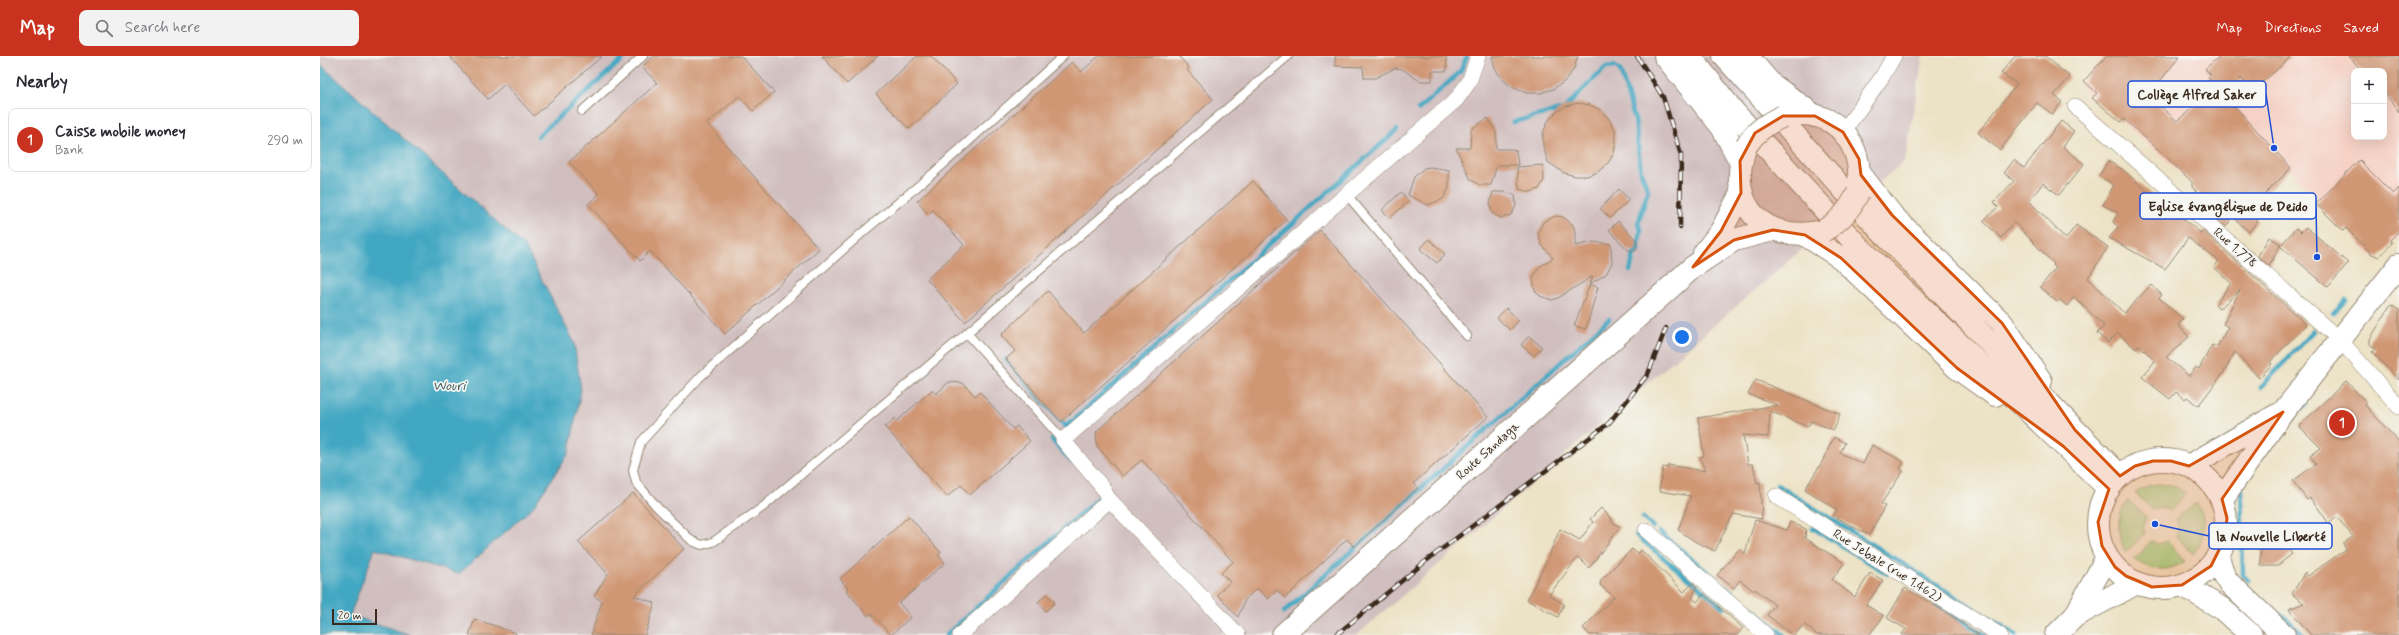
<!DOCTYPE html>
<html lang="en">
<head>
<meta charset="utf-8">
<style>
  :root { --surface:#fff; --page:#f2f2f3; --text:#2b2b33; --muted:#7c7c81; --line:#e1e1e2; --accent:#c8321e }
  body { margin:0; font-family:Mynerve,sans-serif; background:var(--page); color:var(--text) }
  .controls { position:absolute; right:12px; top:12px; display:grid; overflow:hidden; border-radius:8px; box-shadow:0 4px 16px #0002 }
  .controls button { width:36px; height:36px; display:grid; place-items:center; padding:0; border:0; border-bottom:1px solid var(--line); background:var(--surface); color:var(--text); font:20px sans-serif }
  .scale { position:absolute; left:12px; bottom:10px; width:45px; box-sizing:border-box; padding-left:4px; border:2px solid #3b2a1e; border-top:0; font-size:11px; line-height:14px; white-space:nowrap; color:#3b2a1e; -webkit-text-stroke:3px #f6f6f2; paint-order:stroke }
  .you { position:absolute; left:1362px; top:281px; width:14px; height:14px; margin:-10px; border:3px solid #fff; border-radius:50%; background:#1a73e8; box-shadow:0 0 0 6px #1a73e833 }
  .badge { display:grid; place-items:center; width:26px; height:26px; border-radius:50%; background:var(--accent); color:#fff; font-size:13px; font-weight:700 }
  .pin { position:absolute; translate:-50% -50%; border:2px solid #fff; box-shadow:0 1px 4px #0006 }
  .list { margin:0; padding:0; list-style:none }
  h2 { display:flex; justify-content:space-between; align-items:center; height:52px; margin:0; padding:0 16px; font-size:17px }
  h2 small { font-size:13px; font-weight:400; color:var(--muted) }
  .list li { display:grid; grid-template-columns:26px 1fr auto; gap:12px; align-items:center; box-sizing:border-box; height:64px; margin:0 8px 8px; padding:0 8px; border:1px solid var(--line); border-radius:8px }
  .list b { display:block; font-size:15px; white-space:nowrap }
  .list p { margin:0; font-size:13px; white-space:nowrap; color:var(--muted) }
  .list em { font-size:13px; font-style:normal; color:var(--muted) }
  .icon { flex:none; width:22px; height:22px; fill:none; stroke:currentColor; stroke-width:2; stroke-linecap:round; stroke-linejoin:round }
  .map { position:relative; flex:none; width:2079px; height:579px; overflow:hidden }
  header { display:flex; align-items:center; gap:24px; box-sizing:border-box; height:56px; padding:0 20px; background:var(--accent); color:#fff }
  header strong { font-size:19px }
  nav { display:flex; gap:22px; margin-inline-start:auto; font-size:14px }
  .search { width:280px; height:36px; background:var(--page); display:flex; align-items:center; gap:10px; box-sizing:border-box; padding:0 14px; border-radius:8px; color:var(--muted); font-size:15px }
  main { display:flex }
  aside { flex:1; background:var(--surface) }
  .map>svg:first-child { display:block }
</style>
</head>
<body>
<header>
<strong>Map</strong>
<div class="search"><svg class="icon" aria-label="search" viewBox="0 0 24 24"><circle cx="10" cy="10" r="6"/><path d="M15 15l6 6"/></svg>Search here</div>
<nav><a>Map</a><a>Directions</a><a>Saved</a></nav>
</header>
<main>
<aside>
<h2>Nearby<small></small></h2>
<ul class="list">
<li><span class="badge">1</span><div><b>Caisse mobile money</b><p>Bank</p></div><em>290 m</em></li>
</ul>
</aside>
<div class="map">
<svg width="2079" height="579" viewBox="0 0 2079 579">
  <rect width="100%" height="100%" fill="#f6f6f2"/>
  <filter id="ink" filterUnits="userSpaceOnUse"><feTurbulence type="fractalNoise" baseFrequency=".025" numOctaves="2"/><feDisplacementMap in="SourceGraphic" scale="8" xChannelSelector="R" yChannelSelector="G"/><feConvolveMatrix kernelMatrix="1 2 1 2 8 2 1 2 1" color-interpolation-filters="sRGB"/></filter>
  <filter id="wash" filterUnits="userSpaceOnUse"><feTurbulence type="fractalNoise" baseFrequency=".012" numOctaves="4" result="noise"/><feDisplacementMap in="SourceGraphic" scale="16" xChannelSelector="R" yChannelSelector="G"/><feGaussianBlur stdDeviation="0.9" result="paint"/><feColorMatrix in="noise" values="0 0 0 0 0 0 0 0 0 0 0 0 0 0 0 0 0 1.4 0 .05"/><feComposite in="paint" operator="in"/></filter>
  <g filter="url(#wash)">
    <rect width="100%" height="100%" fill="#ece2c5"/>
    <path fill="#f6d1c5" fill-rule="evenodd" d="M1785,0H2078L2079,180L2056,204L1970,113L1917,166L1759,29ZM2034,15H2064V81H2034Z"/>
    <path fill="#d1bfbf" d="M0,0H1603L1585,104L1037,579H91L30,560L55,493L139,518L205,191L0,8Z"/>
    <path fill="#9cd385" stroke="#6c7e52" d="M1840,428L1856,431L1867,438L1850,455L1841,452L1833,454L1815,437L1830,429Z
      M1808,444L1826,461L1823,470L1825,478L1806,496C1796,479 1796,459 1808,444Z
      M1876,447C1888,462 1885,483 1873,498L1856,480L1859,471L1856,463Z
      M1831,485L1839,488L1847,485L1865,505C1849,517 1829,515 1814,503Z"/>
    <path fill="#42a7c2" stroke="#3e6870" d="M0,8L205,191L254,286L261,334L249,397L213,451L139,518L55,493L30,559L91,579H0Z"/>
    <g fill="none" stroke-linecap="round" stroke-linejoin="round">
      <path stroke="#42a7c2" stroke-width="4.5" d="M1246,51L1286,11L1294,10L1300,14L1315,64L1321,116L1328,134L1318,168L1321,173L1318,195L1314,198L1310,215
        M1098,54L1140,16L1147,0
        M1193,66L1240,54
        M218,80L306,0
        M2013,257L2026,244
        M686,303L746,371L1077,74
        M1941,331L1993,275
        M1961,376L1986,348
        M732,384L752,406
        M1457,429L1696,579
        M1921,430L1923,519L1928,524
        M1323,462L1333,471
        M1493,472L1568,518
        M1339,476L1464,579
        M1316,479L1403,551
        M1617,549L1665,579
        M964,556L1289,263
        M1962,558L1983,579
        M626,579L781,439L780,437"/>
    </g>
    <g id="blocks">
      <path fill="#d09774" d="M129,0H282L214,60L185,28L168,43Z
        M334,0H421L454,36L433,55L419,40L387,68L499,193L405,278L330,195L320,205L268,148L279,138L249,106L337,27L322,11Z
        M502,0H558L527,28Z
        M597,0H611L637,28L589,73L556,38Z
        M779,0H859L869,12L867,14L893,43L645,266L607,223L644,189L613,154L608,158L597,145L752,6L761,16Z
        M1015,0H1126L1127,15H1112V25H1100L1082,13L1075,12L1055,22H1044L1043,11L1015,10Z
        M1172,0H1258L1254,13L1245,25L1233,33L1220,37H1206L1192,31L1181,22L1174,10Z
        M1695,0H1725L1750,21L1734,39L1742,46L1732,58L1717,47L1680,94L1658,77L1697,28L1681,17Z
        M1786,0H1860L1833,34L1836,36L1831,42L1857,65L1896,32L1888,21L1891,19L1885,13L1900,0H1972L1935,33L1933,32L1931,34L1921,22L1911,46L1971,112L1927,156L1938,165L1929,176L1913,161L1906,171L1893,160L1898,155L1872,131V126L1843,98L1804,63L1801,66L1772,42L1777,37L1764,25Z
        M2029,0H2079V56L2064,36V15H2042Z
        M1258,47L1270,49L1281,54L1289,63L1295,74L1296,85L1294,97L1288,107L1278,116L1267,120H1255L1244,117L1228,106L1223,89V77L1228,65L1236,56L1246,50Z
        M1168,62L1176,76V93H1192L1196,95L1198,109H1177L1171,129H1160L1151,124L1136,92H1150L1151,73Z
        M1741,65L1754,75L1743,91L1764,108L1739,139L1723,127L1709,145L1746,183L1756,169L1788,191L1768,222L1804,257L1831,229L1842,239L1839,242L1863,263L1858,269L1869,281L1846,301L1869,320L1876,311L1879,313L1892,289L1897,291L1908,271L1903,268L1920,234L1899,253L1895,249L1911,227L1894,211L1899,205L1868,182L1845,213L1789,182L1798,171L1793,166L1798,157L1783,149L1794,129L1779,120L1788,105L1803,114L1842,148L1844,146L1848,150L1850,149L1861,159L1859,160L1881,177L1883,175L1986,268L1950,306L1952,308L1939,322L1915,296L1904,316L1878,350L1867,341L1865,343L1856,336L1850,343L1822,321L1835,305L1819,289L1816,293L1798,277L1788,287L1777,277L1784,270L1754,241L1747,250L1740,244L1737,246L1720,231L1736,212L1733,209L1734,208L1694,166L1681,182L1663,165L1678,151L1674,146L1694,125L1684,117L1694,104L1704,112Z
        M2039,104L2073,138L2079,132V175L2070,184L2072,187L2059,201L2052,198L2026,172L2023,175L1996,148Z
        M1223,109L1224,124L1219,133L1210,136L1199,133L1197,111Z
        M1110,111L1129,114V132L1123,143L1108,149L1088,139L1094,121L1104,112Z
        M933,125L967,164L741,366L686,303L695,295L681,279L728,235L764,277Z
        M1299,133L1309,144L1290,162L1280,153Z
        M1081,136L1089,145L1070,162L1062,154Z
        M1173,136H1184L1195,139L1196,150L1191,159L1181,162L1172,157L1170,147Z
        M1236,160L1243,161L1253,169L1255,175V190L1273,186L1291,188L1292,207L1286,218L1270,228L1273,220L1238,242L1232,244L1220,240L1215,235L1213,222L1219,211L1233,202L1221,188L1218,176L1224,165Z
        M1298,165L1317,185L1316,195L1308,194L1289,174Z
        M1986,171L2028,207L2008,231L1960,190L1976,172L1981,176Z
        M1000,174L1168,361L1094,427L1098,432L1034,491L1027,483L965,542L957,534L948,543L937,532L925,544L918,561L897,538L910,526L901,517L913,506L822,404L802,420L777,390L776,376Z
        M1949,181L1961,188L1949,210L1938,200Z
        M1109,183L1125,198L1117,207L1100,193Z
        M1270,228L1278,231L1266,273L1254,270Z
        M2071,249L2079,254V324L2052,296L2055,293L2050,288V283Z
        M1186,252L1199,264L1190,274L1177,262Z
        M1209,280L1222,291L1214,300L1201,289Z
        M1436,324L1520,358L1514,374L1491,365L1488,371L1450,355L1448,381L1423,379L1428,408H1433L1437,427L1440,426L1442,463L1413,458L1395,495L1376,486L1358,474L1371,440L1339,435L1343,411L1348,412V409L1385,415L1380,401L1384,400L1378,362L1458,349L1428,338Z
        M2026,325L2047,347L2045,349L2079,386V579H1991L1969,553L1984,547L1972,538L1985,516L1988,520L2026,493L2023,487L2033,481L2017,461L2009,468L1999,453L1990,442L1987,444L1973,425L1996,408L1990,400L2001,392L1979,370Z
        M629,326L643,327L655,340L660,336L693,373L697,370L710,385L650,439L641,429L627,441L565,371L575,362L577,365L612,334L616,338Z
        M1514,381L1525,387L1520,397L1543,408L1552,389L1584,406L1580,413L1583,415L1561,448L1565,450L1549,479L1513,460L1517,454L1485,433L1502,406Z
        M313,437L364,493L314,540L335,547L325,579H271L282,545L274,540L288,518L258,486Z
        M1281,452L1292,463L1291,465L1300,471L1269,512L1258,501L1229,539L1244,548L1238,561L1207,544L1226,506L1240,473L1260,484L1273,466L1270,463Z
        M589,460L621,497L618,499L625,507L579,547L591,561L571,579L551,557L548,560L526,534L528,532L520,523Z
        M1435,464L1467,474L1470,466L1486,473L1485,482L1524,507L1512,524L1535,541L1550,517L1563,524L1546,549L1564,560L1549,579H1497L1484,568L1475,579H1472L1447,559L1455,549L1435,533L1434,535L1420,524L1414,532L1397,519L1419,493L1425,497Z
        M1940,473H1954L1972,498L1957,510H1941Z
        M1312,493L1318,498L1321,494L1364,536L1373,527L1377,531L1372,542L1377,546L1384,538L1423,572L1417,579H1270L1263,572L1294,541L1280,529L1281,524Z
        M1585,532L1624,555L1659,579H1581L1586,573L1567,562Z
        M727,538L735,546L726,555L718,546Z
        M155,563L196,577V579H149Z"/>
    </g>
  </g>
  <g filter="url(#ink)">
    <use href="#blocks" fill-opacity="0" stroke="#948672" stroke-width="1"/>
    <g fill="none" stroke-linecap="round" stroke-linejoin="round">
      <g stroke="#948672" stroke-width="10">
        <path id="lane" d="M262,55L323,0
          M1027,139L1147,280
          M647,277L443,451L393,486L382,489L372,485L337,451L316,426L313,414L321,386L380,321L542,177L617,114L743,0
          M743,384L647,277L968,0"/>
      </g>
      <g stroke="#948672" stroke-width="16">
        <path id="street" d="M1755,50L2021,285L2079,351
          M1523,76L1562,21L1574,0
          M1456,440L1680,579
          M1326,474L1446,579
          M640,579L785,448L788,442
          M918,579L788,442L783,432L743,384L1136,44L1149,26L1158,0"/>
      </g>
      <g stroke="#948672" stroke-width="24">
        <path id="primary" d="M1477,58C1523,56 1545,96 1538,137
          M1426,90C1404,148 1444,189 1503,175
          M1384,197L1401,175L1421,137
          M1869,410L1957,359
          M1902,443L1963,356L2079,209
          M1898,501L1904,520L1910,528L1964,579
          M1862,529L1901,552L1931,579
          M963,579L1373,211L1414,184L1453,174"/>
      </g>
      <g stroke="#948672" stroke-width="24">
        <path id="highway" d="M1345,0L1402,71L1420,105
          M1370,0L1413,55L1539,191L1789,433
          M1404,0L1560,174L1800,420
          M1427,0L1450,27L1495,60
          M1541,119L1572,159L1682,267L1721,325
          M1485,179L1521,202L1637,312L1675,339
          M1778 468a64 64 0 1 1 128 0a64 64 0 1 1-128 0Z
          M1755,560L1787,501
          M1736,579L1755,560L1817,527"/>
      </g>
      <use href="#lane" stroke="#fff" stroke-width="8"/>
      <use href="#street" stroke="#fff" stroke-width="15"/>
      <use href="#primary" stroke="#fff" stroke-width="22"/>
      <use href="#highway" stroke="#fff" stroke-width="22"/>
      <g stroke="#3b2a1e" stroke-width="4.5">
        <path id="rail" d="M1317,0L1343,41L1361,99L1360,171
          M1016,579L1106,505L1289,367L1328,318L1346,272"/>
      </g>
      <use href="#rail" stroke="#f6f6f2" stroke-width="3" stroke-dasharray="9" stroke-linecap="butt"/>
      <g stroke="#948672" stroke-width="24" stroke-linecap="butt">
        <path id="primary-bridge" d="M1426,90C1436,75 1446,68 1463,60
          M1503,175C1520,165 1529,155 1538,137"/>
      </g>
      <use href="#primary-bridge" stroke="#fff" stroke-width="22"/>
    </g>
  </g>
  <path fill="#d7540e" fill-opacity="0.2" stroke="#d7540e" stroke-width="3" stroke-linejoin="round" d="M1463,60H1495L1523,76L1539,103L1541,119L1572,159L1682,267L1755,374L1800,420L1815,410L1833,405H1851L1869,410L1963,356L1902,443L1907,462L1905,482L1891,510L1862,529L1832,531L1806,520L1795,511L1782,490L1778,466L1789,433L1743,390L1637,312L1521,202L1485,179L1453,174L1414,184L1373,211L1401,175L1421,137L1420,105L1435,77Z"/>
  <g text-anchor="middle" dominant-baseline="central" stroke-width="3.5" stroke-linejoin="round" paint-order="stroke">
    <g font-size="13" fill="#3b2a1e" stroke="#f6f6f2">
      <text transform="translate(1915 192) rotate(41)">Rue 1.778</text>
      <text transform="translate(1168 395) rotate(-42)">Route Sandaga</text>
      <text transform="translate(1567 510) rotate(32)">Rue Jebale (rue 1.462)</text>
    </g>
    <g font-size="14" font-style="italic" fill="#3e5c60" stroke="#f6f6f2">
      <text x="129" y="330">Wouri</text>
    </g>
  </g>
  <path fill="none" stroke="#1d4ed8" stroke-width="1.5" d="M1954 92L1946 38M1997 201L1996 150M1835 468L1889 480"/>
  <g fill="#1d4ed8" stroke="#f6f6f2" stroke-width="1.5">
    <circle cx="1954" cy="92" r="4"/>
    <circle cx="1997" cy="201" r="4"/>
    <circle cx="1835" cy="468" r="4"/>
  </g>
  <g fill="#f6f6f2" stroke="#1d4ed8" stroke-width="1.5">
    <rect x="1808" y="25" width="138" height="26" rx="4"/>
    <rect x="1820" y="137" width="176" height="26" rx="4"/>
    <rect x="1889" y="467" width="123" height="26" rx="4"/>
  </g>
  <g font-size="14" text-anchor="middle" font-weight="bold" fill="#3b2a1e">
    <text x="1877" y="43">Collège Alfred Saker</text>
    <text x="1908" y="155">Eglise évangélique de Deido</text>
    <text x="1951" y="485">la Nouvelle Liberté</text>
  </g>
</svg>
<div class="controls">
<button>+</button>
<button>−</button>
</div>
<div class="scale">20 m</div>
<div class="you"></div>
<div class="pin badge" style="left:2022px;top:367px">1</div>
</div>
</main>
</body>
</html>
